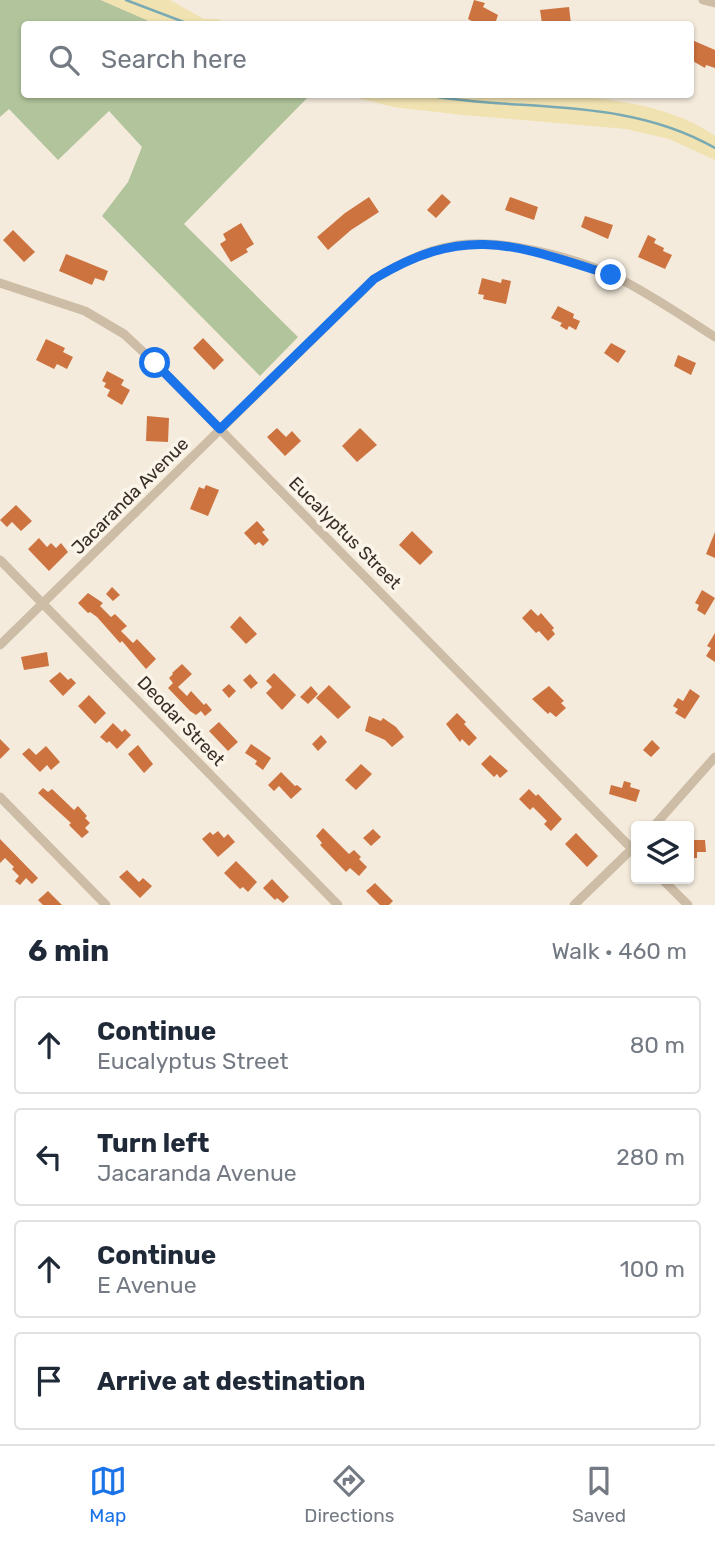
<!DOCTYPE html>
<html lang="en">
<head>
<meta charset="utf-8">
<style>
  :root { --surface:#fff; --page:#f2f2f3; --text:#1f2937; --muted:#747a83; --line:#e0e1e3; --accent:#1a73e8 }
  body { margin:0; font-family:Rubik,sans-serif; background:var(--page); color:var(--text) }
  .controls { position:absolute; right:21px; bottom:21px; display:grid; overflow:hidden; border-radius:7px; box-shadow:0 2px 5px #0004 }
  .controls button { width:63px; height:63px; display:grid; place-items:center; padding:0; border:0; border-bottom:2px solid var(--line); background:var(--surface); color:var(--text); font:35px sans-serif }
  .stop { position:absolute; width:21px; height:21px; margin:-16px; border:5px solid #1a73e8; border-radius:50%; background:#fff }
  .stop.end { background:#1a73e8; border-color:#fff; box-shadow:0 2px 7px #0008 }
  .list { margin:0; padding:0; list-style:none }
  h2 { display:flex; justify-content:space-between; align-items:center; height:91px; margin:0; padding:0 28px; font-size:30px }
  h2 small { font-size:23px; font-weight:400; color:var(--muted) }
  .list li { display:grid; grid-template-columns:46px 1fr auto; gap:21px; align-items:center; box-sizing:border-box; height:98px; margin:0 14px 14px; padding:0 14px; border:2px solid var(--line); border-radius:7px }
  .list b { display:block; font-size:26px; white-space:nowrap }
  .list p { margin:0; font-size:23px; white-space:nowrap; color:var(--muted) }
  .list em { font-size:23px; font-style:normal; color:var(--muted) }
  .icon { flex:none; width:38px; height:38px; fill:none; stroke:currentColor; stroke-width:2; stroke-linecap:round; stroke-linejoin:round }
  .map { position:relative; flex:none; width:715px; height:905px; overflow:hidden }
  .search { position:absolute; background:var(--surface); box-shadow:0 2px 5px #0004; left:21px; right:21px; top:21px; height:77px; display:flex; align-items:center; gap:18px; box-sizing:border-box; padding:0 24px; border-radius:7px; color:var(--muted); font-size:26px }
  .sheet { height:539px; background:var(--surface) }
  nav { display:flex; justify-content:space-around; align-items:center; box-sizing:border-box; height:98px; border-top:2px solid var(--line); background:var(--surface); font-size:19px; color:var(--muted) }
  nav a { display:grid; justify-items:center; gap:4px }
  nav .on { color:var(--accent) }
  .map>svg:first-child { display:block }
</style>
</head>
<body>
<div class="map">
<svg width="715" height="905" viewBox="0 0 715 905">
  <rect width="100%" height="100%" fill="#f4ebdc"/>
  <path fill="#b1c49b" d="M0,0H101L156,24H24V94L310,95L184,224L298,337L260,376L102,216L128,182L142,147L109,111L58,160L9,109L0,117Z"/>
  <path fill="#f1e2b1" d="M101,0H170L204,19H217L232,24H156Z
    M347,95C388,94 429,94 470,94C543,94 655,92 715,136V160L669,139L626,129L463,115L393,107Z"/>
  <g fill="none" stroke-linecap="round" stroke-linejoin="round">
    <path stroke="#79aab3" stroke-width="2.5" d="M126,0L189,24
      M420,94C519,113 623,95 715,148"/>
  </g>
  <path fill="#cd7340" d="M474,0L485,3L483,7L498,15L495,24H477L468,19Z
    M569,7L571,24L542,23L540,10Z
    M692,40L715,50V68L706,65L705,68L691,60L694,51L690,50Z
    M442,194L451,202L436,218L427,210Z
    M369,197L379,212L351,230L328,250L317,237L345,213Z
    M510,197L538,207L534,220L505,210Z
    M585,216L613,225L608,239L581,227Z
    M241,223L254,244L246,249L248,252L231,262L220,244L226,240L223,234Z
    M13,230L35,252L24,262L3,240Z
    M648,235L656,239L654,243L664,248L663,251L672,255L665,269L638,257Z
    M66,254L108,271L104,281L95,278L92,285L59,271Z
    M482,278L501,283L502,279L511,281L506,304L483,299L484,295L478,294Z
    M558,306L574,314L573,318L580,321L576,330L569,326L567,330L560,326L562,323L551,318Z
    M203,338L224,360L214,370L193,348Z
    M46,339L65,348L63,352L73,357L67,369L57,364L54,369L36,360Z
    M611,343L626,351L618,363L604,353Z
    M678,355L696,363L691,375L674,366Z
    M107,371L124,380L121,385L130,390L122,405L107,396L110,390L104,387L106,383L102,381Z
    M147,416L169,418L168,442L146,441Z
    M277,428L286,437L292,431L301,441L285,456L267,437Z
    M360,428L377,445L357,462L342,446Z
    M206,485L219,490L208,516L190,509L199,487L204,489Z
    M16,505L32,521L21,531L12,522L7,527L0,520Z
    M257,521L265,530L262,532L269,540L263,546L259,542L255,545L244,533Z
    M412,531L433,552L420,565L399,545Z
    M715,532V558L706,554Z
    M39,538L47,547L51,543L56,548L61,543L68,552L49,571L28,549Z
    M112,587L120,595L113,601L106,594Z
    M702,590L715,598L705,615L697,610L699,605L695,603Z
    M88,593L103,603L100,606L111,617L115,614L127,626L121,631L133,643L137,639L156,659L146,669L122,641L120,643L97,617L90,612L88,613L78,603Z
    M531,609L538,616L541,613L554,628L552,630L555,634L548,641L539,631L536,633L522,618Z
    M240,616L257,634L246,644L230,627Z
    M715,633V662L706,656L711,648L707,646Z
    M47,652L49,666L24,670L21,657Z
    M182,664L192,674L178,687L187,696L191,691L204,705L206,703L212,710L205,716L201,711L196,715L190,711L168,688L173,683L169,678L173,674L172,673Z
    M60,672L68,680L71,678L76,683L63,696L49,681Z
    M274,673L296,695L282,710L266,693L272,687L266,681Z
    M250,674L258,683L251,689L243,680Z
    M229,684L236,691L229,698L222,690Z
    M329,685L351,707L338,719L316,698Z
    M311,686L318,694L308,704L300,697Z
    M549,686L564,701L561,703L566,708L556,717L550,712L548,714L532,699Z
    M690,689L700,696L685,719L675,713L678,709L673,706L678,698L683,701Z
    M89,695L106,713L95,724L78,706Z
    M457,713L466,722L464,724L477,738L469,746L462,739L460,742L446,724Z
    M369,716L381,721L383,718L396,727L404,737L392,747L385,740L365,731Z
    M219,722L238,742L228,751L209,731Z
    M113,723L122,732L125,729L131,735L117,749L109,741L107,743L100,737Z
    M321,735L327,742L318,751L312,744Z
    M0,739L10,749L0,759Z
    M652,740L660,748L651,757L643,750Z
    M251,744L271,758L263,770L255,764L257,761L245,753Z
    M138,745L153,764L144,773L128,754Z
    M46,746L60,762L51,770L47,765L40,772L22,754L29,748L36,755Z
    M490,755L508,771L500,778L497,774L494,777L481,764Z
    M361,764L372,774L356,790L345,780Z
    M281,772L295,786L297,785L302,789L291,799L279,786L274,791L268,785Z
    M624,781L631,783L630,787L640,790L636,802L609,794L611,785L622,788Z
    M43,788L48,792L52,789L74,810L78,806L87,816L85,818L90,823L85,828L89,832L82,838L69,825L71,823L38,793Z
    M529,789L536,796L538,794L562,819L551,831L544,824L547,821L533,807L530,810L519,799Z
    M323,828L349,854L354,850L361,857L359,859L367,867L359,876L350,868L346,872L320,845L322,843L316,836Z
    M373,829L381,837L371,846L363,838Z
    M218,831L224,838L228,834L235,842L218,857L202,839L210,832L213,835Z
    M576,833L598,856L587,867L565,844Z
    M0,839L38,878L32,884L26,878L20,885L15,881L19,876L12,869L14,867L5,858L0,863Z
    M689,840H705L706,852H697V858H689Z
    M236,861L257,882L248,892L243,887L240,889L224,873Z
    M127,870L139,882L143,878L152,886L140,898L119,877Z
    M272,879L289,897L283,903L277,898L275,900L263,888Z
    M375,883L393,901L389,905H380L366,891Z
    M48,891L62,905H43L38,900Z"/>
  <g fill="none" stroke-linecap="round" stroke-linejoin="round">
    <path stroke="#cdbda7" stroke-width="9" d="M703,0L715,3
      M0,283L85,311L124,334L155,363L636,853
      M0,560L338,905
      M0,645L374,279C399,264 424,251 453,246C496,237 574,257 614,276C649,293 682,316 715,337
      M0,797L106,905
      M654,826L715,757
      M662,879L688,905
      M574,905L635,846"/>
  </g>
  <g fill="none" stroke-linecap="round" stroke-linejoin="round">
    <path stroke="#1a73e8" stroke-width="9" d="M155,363L220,429L374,279C466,223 516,245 611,275"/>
  </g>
  <g text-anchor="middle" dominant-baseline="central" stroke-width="7" stroke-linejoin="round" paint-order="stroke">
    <g font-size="18" fill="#392f28" stroke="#fbf5e9">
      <text transform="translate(130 496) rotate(-45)">Jacaranda Avenue</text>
      <text transform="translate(345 533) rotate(45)">Eucalyptus Street</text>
      <text transform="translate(181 721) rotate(46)">Deodar Street</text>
    </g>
  </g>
</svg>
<div class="controls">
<button><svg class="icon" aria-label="layers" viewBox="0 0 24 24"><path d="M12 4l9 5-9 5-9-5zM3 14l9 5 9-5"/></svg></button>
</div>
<div class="stop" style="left:155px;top:363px"></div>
<div class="stop end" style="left:611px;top:275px"></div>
<div class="search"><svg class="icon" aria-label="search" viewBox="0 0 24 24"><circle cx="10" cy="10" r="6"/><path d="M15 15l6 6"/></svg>Search here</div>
</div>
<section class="sheet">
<h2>6 min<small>Walk · 460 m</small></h2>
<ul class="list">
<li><svg class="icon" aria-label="ahead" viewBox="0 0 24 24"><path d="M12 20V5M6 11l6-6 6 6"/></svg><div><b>Continue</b><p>Eucalyptus Street</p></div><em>80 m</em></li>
<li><svg class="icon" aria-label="left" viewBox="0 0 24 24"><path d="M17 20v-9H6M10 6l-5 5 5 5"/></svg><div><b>Turn left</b><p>Jacaranda Avenue</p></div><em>280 m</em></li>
<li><svg class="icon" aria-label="ahead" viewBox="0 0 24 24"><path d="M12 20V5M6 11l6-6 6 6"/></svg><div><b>Continue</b><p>E Avenue</p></div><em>100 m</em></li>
<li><svg class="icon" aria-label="arrive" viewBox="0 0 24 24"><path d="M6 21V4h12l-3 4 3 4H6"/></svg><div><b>Arrive at destination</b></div></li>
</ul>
</section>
<nav>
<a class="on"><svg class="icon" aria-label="map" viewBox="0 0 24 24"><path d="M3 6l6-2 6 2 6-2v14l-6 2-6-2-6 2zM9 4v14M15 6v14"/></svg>Map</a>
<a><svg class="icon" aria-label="directions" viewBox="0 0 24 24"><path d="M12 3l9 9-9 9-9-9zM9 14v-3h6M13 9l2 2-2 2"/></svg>Directions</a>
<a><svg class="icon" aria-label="saved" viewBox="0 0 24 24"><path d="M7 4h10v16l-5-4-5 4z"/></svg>Saved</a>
</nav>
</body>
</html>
